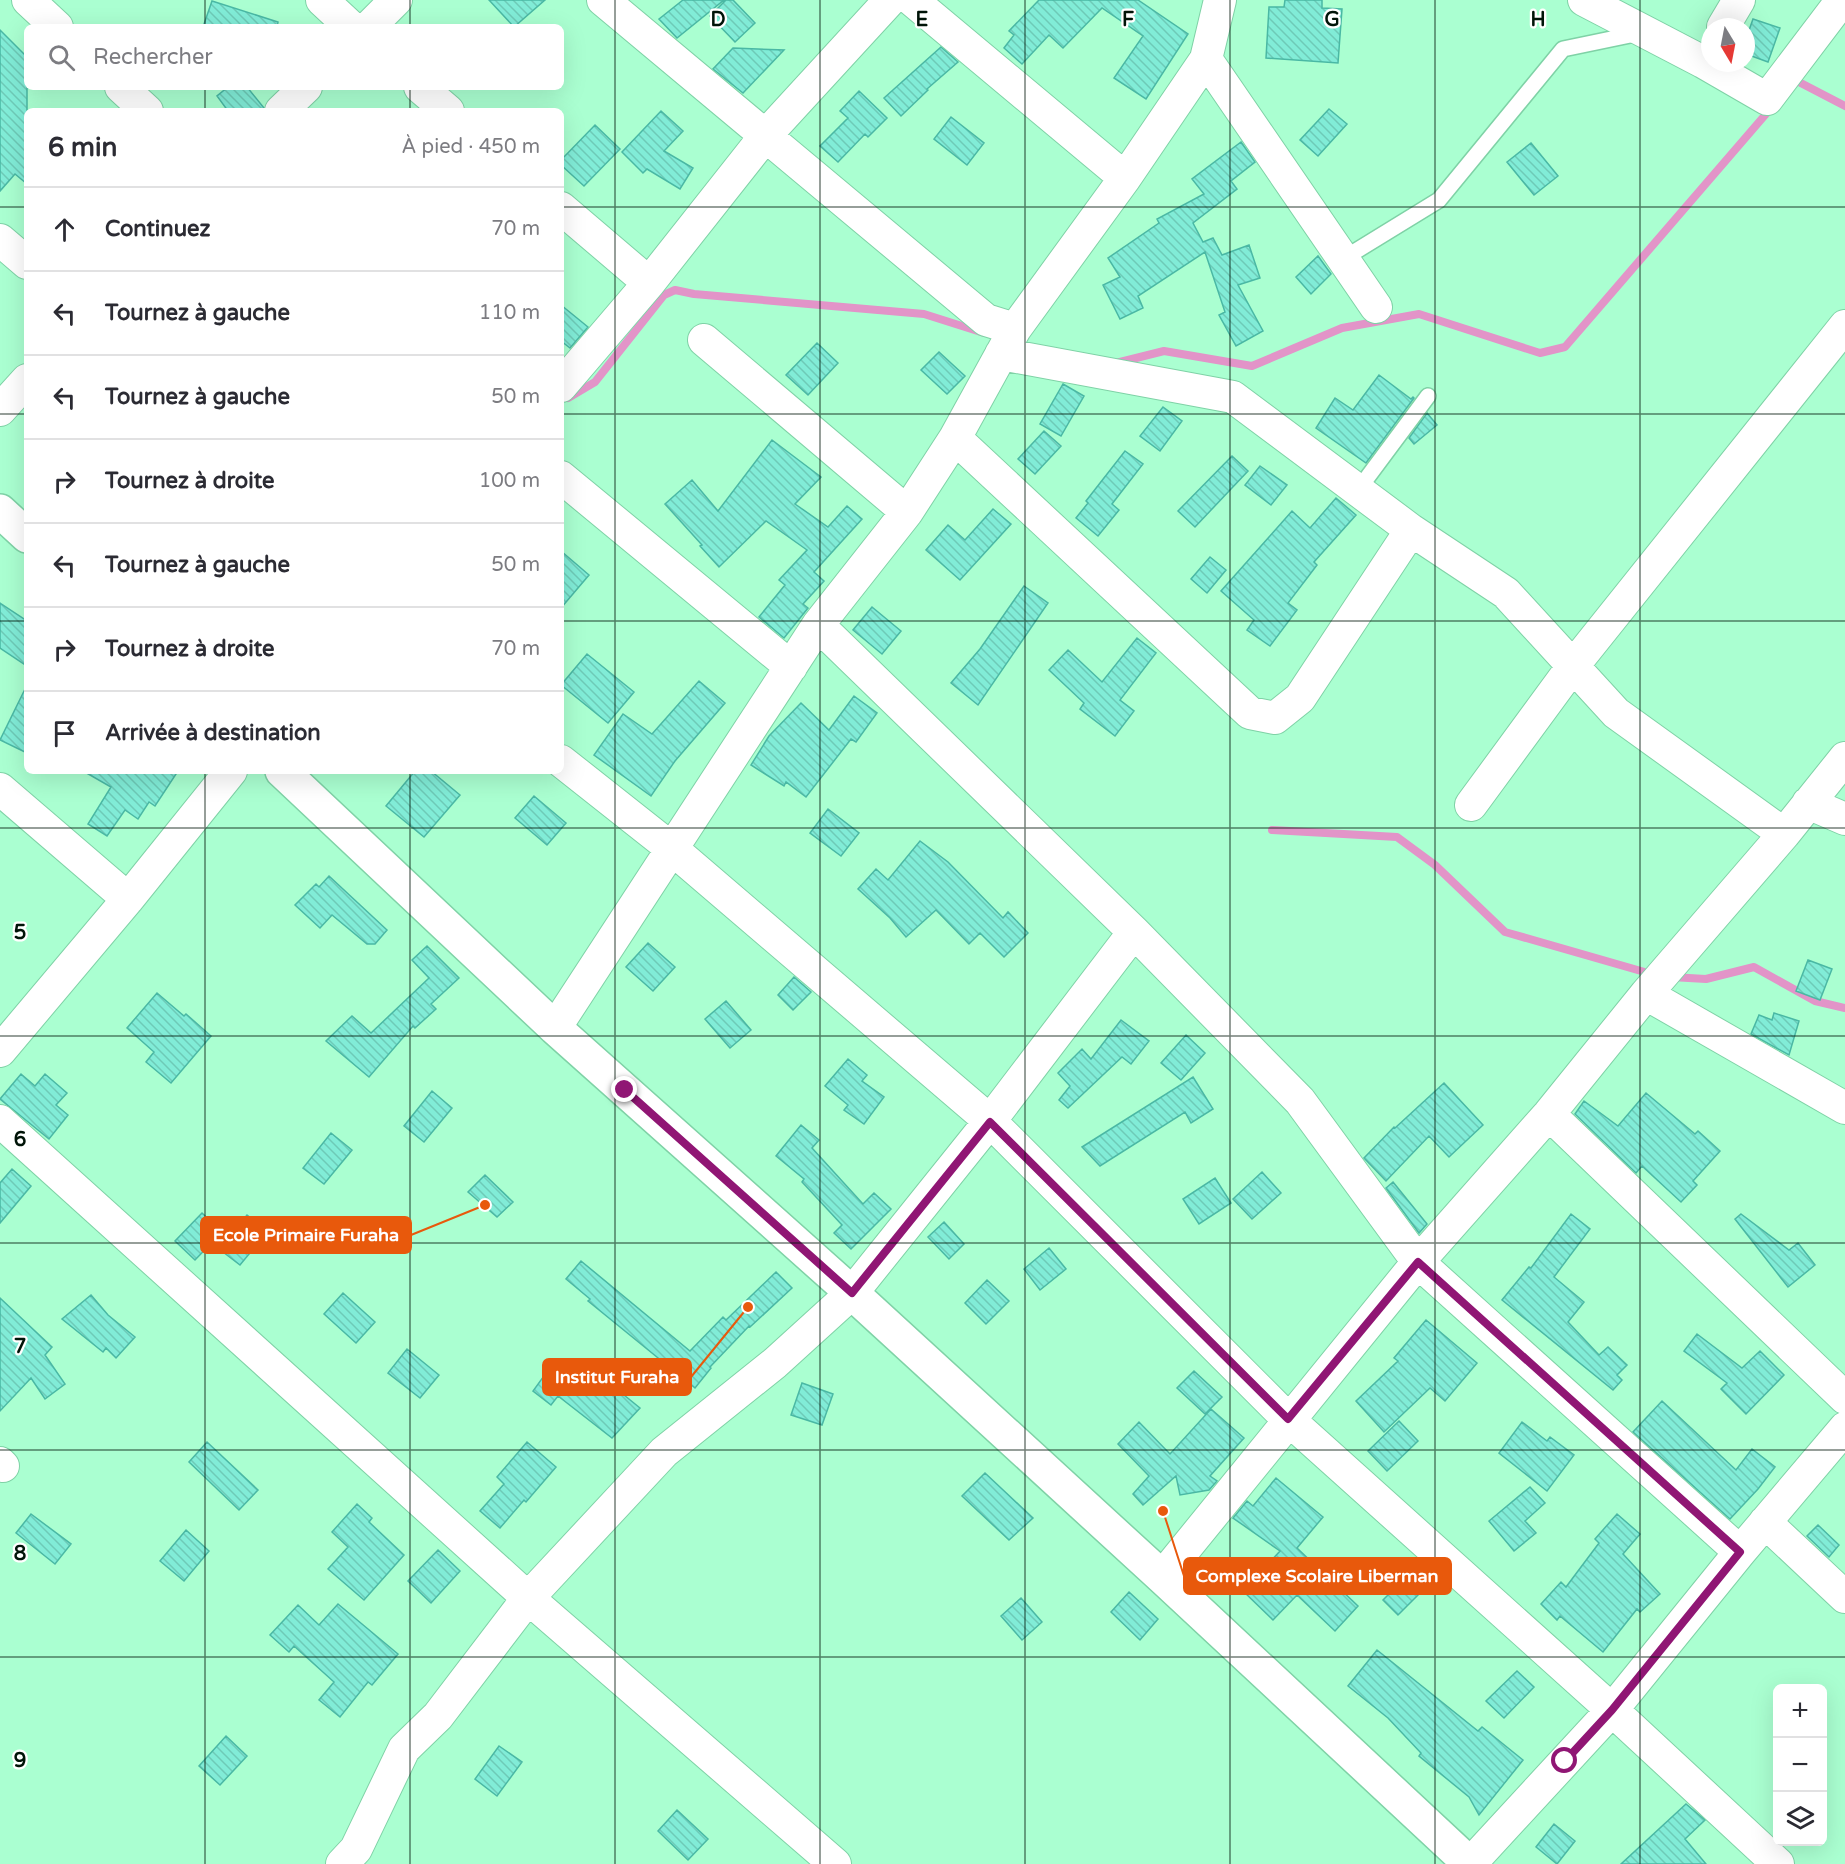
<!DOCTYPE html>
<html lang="fr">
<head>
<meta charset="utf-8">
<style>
  :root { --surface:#fff; --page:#f2f2f3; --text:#2b2b33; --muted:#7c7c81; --line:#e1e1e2 }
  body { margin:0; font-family:"Varela Round",sans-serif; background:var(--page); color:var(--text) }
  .controls { position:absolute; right:18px; bottom:18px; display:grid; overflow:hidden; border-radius:9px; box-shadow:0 6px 24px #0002 }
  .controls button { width:54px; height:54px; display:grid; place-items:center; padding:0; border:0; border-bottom:2px solid var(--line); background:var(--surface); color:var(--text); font:30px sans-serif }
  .compass { position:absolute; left:1701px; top:18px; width:54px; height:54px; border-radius:50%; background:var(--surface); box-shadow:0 6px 24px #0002; rotate:170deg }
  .stop { position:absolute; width:18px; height:18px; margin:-14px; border:4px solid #901674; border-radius:50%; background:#fff }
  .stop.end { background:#901674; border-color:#fff; box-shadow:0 2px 6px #0008 }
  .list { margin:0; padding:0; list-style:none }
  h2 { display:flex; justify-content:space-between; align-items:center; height:78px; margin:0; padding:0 24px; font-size:26px }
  h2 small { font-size:20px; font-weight:400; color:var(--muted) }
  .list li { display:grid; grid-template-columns:39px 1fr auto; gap:18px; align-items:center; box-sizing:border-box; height:84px; padding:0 24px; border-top:2px solid var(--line) }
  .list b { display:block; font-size:22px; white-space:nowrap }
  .list em { font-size:20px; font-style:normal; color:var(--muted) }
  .icon { flex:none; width:33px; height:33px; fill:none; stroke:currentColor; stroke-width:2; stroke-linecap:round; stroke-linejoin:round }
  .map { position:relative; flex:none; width:1845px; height:1864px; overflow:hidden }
  .search { position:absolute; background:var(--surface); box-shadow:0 6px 24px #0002; left:24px; top:24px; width:540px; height:66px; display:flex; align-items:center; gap:15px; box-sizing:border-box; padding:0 21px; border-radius:9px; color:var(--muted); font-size:22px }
  .panel { position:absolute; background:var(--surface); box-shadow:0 6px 24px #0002; left:24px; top:108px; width:540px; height:666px; border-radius:9px }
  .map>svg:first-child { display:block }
</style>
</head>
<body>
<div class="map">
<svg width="1845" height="1864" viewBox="0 0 1845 1864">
  <defs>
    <pattern id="building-back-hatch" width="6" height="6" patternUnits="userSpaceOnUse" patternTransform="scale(1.5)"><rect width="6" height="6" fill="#81ecd7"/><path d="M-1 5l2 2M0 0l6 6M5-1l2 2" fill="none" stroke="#6ecab7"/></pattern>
  </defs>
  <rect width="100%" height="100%" fill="#aaffd1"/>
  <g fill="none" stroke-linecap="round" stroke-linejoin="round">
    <path stroke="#e294c8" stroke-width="8" d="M1791,85L1795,80L1845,106
      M1116,363L1164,351L1252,366L1342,328L1419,314L1540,353L1565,347L1772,107
      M568,398L595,382L664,295L675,290L694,294L924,314L984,333
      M1272,830L1397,837L1435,865L1505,932L1655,975
      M1671,977L1706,979L1754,967L1815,1001L1845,1008"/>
  </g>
  <path fill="url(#building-back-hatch)" stroke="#4ab8a4" stroke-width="1.5" d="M489,0H545L514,27Z
    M683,0H724L677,38L659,19Z
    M726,0H733L755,23L735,42L710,16Z
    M1039,0H1138L1188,34L1146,99L1114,78L1143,36L1102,8L1063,48L1049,35L1022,64L1004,48L1014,35L1009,31Z
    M1285,0H1322V8L1342,9L1338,63L1266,58L1269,7H1284Z
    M212,1L278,22L277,27H203Z
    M1753,19L1780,28L1768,62L1746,54V39Z
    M0,30L27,57V184L15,174L0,191Z
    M941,47L958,62L927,89L928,90L901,116L884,98Z
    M733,48L784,50L743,93L713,69Z
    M228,87H247L264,108V111H228L217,96Z
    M859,91L887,118L868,137L865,134L838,162L820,146L848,118L840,111Z
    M1329,109L1347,124L1318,156L1300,140Z
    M661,111L683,131L664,151L693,168L680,189L647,169L643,173L622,152Z
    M951,117L984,143L967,165L934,139Z
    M595,125L620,149L584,186L561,165V160Z
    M1241,142L1255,162L1231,181L1237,189L1193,223L1203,242L1213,238L1222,255L1249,245L1260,278L1238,285L1263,331L1236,346L1219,315L1225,312L1205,252L1138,296L1143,308L1120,319L1103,285L1120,277L1108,258L1159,223L1157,219L1204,194L1192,179Z
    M1531,143L1558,176L1534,195L1507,162Z
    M1318,256L1331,274L1311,294L1296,277Z
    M561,305L588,327L570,348L561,341Z
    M817,343L838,363L808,395L786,375Z
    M939,352L965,376L947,394L921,370Z
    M1379,375L1411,399L1413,397L1414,398L1366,463L1316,428L1335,398L1353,410Z
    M1063,384L1084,396L1061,436L1040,424Z
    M1163,407L1182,421L1160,451L1140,436Z
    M1427,413L1437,425L1414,444L1409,438Z
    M1044,431L1061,446L1035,474L1018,459Z
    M772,440L821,477L795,504L828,527L847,506L862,519L814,572L824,581L803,604L808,608L784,638L759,617L785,585L779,580L807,550L766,521L719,567L700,546L702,545L665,504L692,480L718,511Z
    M1125,451L1143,464L1112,504L1119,510L1098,536L1076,518L1088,503L1086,501Z
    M1232,456L1248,471L1195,527L1178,511Z
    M1260,466L1287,485L1271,505L1245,485Z
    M1336,498L1356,515L1314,562L1317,565L1288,603L1297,610L1270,646L1247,630L1254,620L1221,591L1292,511L1310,528Z
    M993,509L1011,524L960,580L926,550L948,525L965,540Z
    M561,551L589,575L561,608Z
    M1210,557L1226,570L1207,593L1191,579Z
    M1024,586L1048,603L978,705L951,683L980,649Z
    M0,603L27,621V666L0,648Z
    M872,607L901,631L882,654L853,630Z
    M1137,638L1156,653L1120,700L1134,711L1115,736L1080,709L1084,703L1049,670L1068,650L1102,682Z
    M587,654L634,692L608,723L561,685Z
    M699,681L725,703L675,761L651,796L594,755L623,714L652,734Z
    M27,685V753L0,740Z
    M854,696L877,713L856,742L851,739L806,797L786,782L784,786L751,765L769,736L801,703L829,730Z
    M83,771H178L155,806L149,802L138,819L125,810L107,836L88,824L111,787Z
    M415,771H431L460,795L424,837L386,806Z
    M534,796L566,823L547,845L515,818Z
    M828,809L859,833L841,856L810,833Z
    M920,841L948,862L1003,918L1008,912L1028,933L1004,957L980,933L969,944L936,910L906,937L890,918L858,889L876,869L888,880Z
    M329,876L387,930L375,944H367L332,915L320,928L295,905L316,884L319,887Z
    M648,943L675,967L653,991L626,967Z
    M427,946L459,978L431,1004L436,1009L415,1028L413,1026L369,1077L326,1041L352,1016L371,1033L429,978L412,960Z
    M1808,960L1832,969L1820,1000L1796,991Z
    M794,977L811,992L793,1010L778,995Z
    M157,993L184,1016L186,1014L211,1036L171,1083L146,1062L154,1052L127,1028Z
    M726,1001L751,1030L730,1048L705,1019Z
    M1774,1013L1799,1021L1789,1055L1751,1034L1759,1015L1772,1020Z
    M1121,1020L1149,1041L1131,1064L1122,1057L1068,1108L1059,1100L1070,1086L1058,1073L1082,1049L1091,1059Z
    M1186,1035L1205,1053L1181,1080L1161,1063Z
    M848,1059L867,1075L862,1081L884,1097L864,1124L844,1110L848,1105L825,1086Z
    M21,1074L35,1086L45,1074L67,1093L56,1105L68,1115L49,1139L0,1099Z
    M1193,1077L1213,1109L1191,1123L1185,1112L1100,1166L1082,1147Z
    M1444,1083L1483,1125L1449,1157L1429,1136L1386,1181L1364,1158L1394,1127L1395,1128Z
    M432,1091L452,1108L424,1142L404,1126Z
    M1646,1093L1695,1134L1698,1131L1720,1151L1693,1181L1697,1185L1681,1202L1642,1166L1636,1173L1575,1114L1584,1101L1618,1126Z
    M801,1125L819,1140L812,1148L863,1204L874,1193L891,1209L851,1249L834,1233L842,1225L802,1182L804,1179L776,1156Z
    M331,1133L352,1150L324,1184L303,1168Z
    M12,1169L31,1186L0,1223V1183Z
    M1262,1172L1281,1193L1252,1219L1233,1199Z
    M485,1175L513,1202L497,1217L468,1192Z
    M1215,1178L1231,1203L1199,1224L1183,1199Z
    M1393,1182L1427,1224L1419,1233L1386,1188Z
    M202,1213L222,1232L195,1260L175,1241Z
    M1571,1214L1590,1229L1554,1277L1584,1302L1568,1322L1599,1355L1608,1347L1627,1365L1617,1375L1622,1380L1613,1390L1502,1300L1529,1267L1531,1268Z
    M1741,1214L1789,1250L1798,1243L1815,1265L1788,1287L1735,1219Z
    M247,1215L268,1231L240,1265L219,1249Z
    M944,1222L964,1244L949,1259L928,1237Z
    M1049,1248L1066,1269L1040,1290L1024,1269Z
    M581,1261L690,1351L723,1317L726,1320L776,1272L792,1288L750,1327L749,1326L710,1367L711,1368L695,1388L588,1301L590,1299L566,1279Z
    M987,1280L1009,1301L986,1324L965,1303Z
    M343,1293L375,1322L356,1343L324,1314Z
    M91,1295L108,1315L135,1337L116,1358L106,1348L103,1352L62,1319Z
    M0,1298L52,1347L45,1355L65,1384L45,1399L31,1378L0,1411Z
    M1426,1320L1477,1363L1445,1401L1430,1388L1384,1432L1356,1401L1398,1361L1394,1358Z
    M1697,1334L1742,1368L1760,1351L1784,1375L1746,1414L1721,1389L1727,1383L1684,1351Z
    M407,1349L439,1375L420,1398L388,1373Z
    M554,1362L586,1387L597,1373L640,1408L612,1438L558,1396L551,1405L533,1391Z
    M1194,1371L1222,1397L1205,1414L1177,1388Z
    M802,1383L833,1394L822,1425L791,1415Z
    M1662,1401L1736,1470L1752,1449L1775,1467L1758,1489L1730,1519L1633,1432Z
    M1211,1409L1244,1438L1210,1476L1217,1481L1209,1490L1180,1495L1176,1476L1143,1505L1133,1494L1149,1476L1118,1444L1139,1422L1170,1454Z
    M1399,1421L1418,1441L1387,1471L1368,1451Z
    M1522,1422L1547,1441L1550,1437L1574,1455L1547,1491L1499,1453Z
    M207,1442L258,1490L239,1510L189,1462Z
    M527,1442L556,1467L526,1502L524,1500L500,1528L480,1511L504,1484L497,1477Z
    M985,1473L1033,1518L1009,1540L962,1496Z
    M1276,1478L1323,1517L1297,1548L1358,1606L1335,1631L1297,1595L1273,1620L1243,1591L1280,1551L1233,1518L1247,1501L1253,1506Z
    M1530,1487L1545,1503L1525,1521L1536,1533L1514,1551L1489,1521Z
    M357,1504L372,1518L369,1522L404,1555L364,1600L328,1569L348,1547L332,1532Z
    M31,1514L71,1544L55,1564L16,1533Z
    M1617,1514L1640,1534L1623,1554L1660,1594L1640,1612L1637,1609L1603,1652L1560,1616L1557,1620L1541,1604L1561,1582L1566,1587L1599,1543L1595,1539Z
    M1818,1525L1839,1545L1829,1557L1807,1536Z
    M186,1530L209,1551L184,1581L160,1561Z
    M438,1550L460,1571L431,1603L408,1581Z
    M1404,1579L1419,1594L1398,1615L1383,1600Z
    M1129,1592L1158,1619L1140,1640L1111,1612Z
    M1021,1598L1042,1622L1022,1640L1001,1616Z
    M338,1604L398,1654L372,1685L368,1682L340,1717L319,1700L334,1682L294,1646L289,1652L270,1635L298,1605L319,1625Z
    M1377,1650L1478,1731L1482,1727L1523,1760L1479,1815L1469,1797L1419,1756L1421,1753L1388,1718L1348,1686Z
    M1517,1671L1534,1687L1504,1718L1486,1701Z
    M226,1736L247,1756L220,1785L199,1766Z
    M499,1746L522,1762L497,1796L475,1779Z
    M1686,1804L1705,1820L1685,1839L1706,1864H1621Z
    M677,1810L708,1839L688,1860L658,1831Z
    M1554,1824L1575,1841L1557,1864L1536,1847Z"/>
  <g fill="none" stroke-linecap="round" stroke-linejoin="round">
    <g stroke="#7fd2a6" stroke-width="18">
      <path id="lane" d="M1343,259L1439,200L1563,49L1640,33
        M1358,490L1428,396"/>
    </g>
    <g stroke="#7fd2a6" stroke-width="34">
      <path id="street" d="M28,0L57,27
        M322,0L351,27
        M603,0L986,320L1015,329
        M912,0L1125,178
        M1584,0L1703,62L1767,99L1842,0
        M369,27L396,0
        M1723,27L1739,0
        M1206,59L1376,307
        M121,87L147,111
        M420,87L448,111
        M281,111L306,87
        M561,208L649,283
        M0,240L27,263
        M704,340L907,512
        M1001,354L1233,397L1411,530
        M561,386L649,283L766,135L890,0
        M0,410L27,380
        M955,438L1250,713L1275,718L1300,698L1411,530L1506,593L1616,713L1784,834
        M561,477L791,667
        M818,625L1134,932L1300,1101L1418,1262L1740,1552
        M561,761L671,848L990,1121L1288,1419L1612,1710L1778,1864
        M0,789L128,899
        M1808,803L1845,819
        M1471,805L1573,666L1845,326
        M1646,994L1845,1108
        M555,1028L818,625L907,512L955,438L1015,329L1125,178L1206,59L1220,0
        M0,1051L128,899L231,771
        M1549,1114L1845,1398
        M0,1121L528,1598L835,1864
        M0,1463L3,1466
        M1765,1522L1845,1597
        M1162,1577L1418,1262L1549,1114L1646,994L1784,834L1845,758
        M342,1864L356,1849L404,1749L438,1716L528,1598L664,1452L775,1363L852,1293L990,1121L1134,932
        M1470,1864L1612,1710L1740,1552L1845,1428"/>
    </g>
    <g stroke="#7fd2a6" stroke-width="36">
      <path id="secondary" d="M0,511L27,536
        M282,771L555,1028L852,1293L1162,1577L1470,1864"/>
    </g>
    <use href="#lane" stroke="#fff" stroke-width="15"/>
    <use href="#street" stroke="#fff" stroke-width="32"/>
    <use href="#secondary" stroke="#fff" stroke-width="33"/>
  </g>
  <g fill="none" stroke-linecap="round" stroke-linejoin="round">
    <path stroke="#901674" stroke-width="8" d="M625,1090L852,1293L990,1122L1288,1419L1418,1262L1740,1552L1612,1710L1565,1761"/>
  </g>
  <path fill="none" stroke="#001408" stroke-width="1.5" stroke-opacity="0.55" d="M205,0V27M410,0V27M615,0V1864M820,0V1864M1025,0V1864M1230,0V1864M1435,0V1864M1640,0V1864M205,87V111M410,87V111M0,207H27M561,207H1845M0,414H27M561,414H1845M0,621H27M561,621H1845M205,771V1864M410,771V1864M0,828H1845M0,1036H1845M0,1243H1845M0,1450H1845M0,1657H1845"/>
  <g font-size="20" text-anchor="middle" font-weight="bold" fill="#001408" stroke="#fff" stroke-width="4.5" stroke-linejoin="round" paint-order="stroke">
    <text x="718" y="26">D</text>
    <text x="922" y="26">E</text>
    <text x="1128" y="26">F</text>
    <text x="1332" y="26">G</text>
    <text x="1538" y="26">H</text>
    <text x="20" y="939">5</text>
    <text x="20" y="1146">6</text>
    <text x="20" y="1353">7</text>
    <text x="20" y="1560">8</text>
    <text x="20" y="1767">9</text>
  </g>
  <path fill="none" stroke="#e8590c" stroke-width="2" d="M485 1205L411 1235M748 1307L691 1377M1163 1511L1184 1576"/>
  <g fill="#e8590c" stroke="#fff" stroke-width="2">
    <circle cx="485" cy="1205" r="6"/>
    <circle cx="748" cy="1307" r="6"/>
    <circle cx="1163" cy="1511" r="6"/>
  </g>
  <g fill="#e8590c" stroke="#e8590c" stroke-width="2">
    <rect x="201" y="1217" width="210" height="36" rx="6"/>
    <rect x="543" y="1359" width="148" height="36" rx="6"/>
    <rect x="1184" y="1558" width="267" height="36" rx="6"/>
  </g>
  <g font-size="18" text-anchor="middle" font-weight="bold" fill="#fff">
    <text x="306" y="1241">Ecole Primaire Furaha</text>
    <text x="617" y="1383">Institut Furaha</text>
    <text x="1317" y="1582">Complexe Scolaire Liberman</text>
  </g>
</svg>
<div class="controls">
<button>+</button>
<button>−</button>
<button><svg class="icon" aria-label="layers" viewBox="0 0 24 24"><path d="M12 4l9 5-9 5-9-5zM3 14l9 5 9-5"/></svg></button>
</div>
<svg class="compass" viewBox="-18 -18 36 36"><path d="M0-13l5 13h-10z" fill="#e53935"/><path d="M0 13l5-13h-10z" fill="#7c7c81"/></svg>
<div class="stop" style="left:1565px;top:1761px"></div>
<div class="stop end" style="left:625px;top:1090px"></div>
<div class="search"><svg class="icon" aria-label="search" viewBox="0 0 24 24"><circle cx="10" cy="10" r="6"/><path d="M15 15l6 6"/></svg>Rechercher</div>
<section class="panel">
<h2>6 min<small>À pied · 450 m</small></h2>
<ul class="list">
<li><svg class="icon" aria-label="ahead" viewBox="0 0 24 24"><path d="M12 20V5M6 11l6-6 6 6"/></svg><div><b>Continuez</b></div><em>70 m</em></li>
<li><svg class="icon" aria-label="left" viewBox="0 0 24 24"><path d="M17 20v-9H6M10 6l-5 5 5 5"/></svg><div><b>Tournez à gauche</b></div><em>110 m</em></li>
<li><svg class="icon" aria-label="left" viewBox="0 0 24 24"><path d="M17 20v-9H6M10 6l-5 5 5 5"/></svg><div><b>Tournez à gauche</b></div><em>50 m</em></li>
<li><svg class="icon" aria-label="right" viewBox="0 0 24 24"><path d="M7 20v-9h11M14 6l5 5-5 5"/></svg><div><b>Tournez à droite</b></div><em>100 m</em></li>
<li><svg class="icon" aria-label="left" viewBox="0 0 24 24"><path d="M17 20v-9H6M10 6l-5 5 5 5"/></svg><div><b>Tournez à gauche</b></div><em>50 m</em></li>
<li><svg class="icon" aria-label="right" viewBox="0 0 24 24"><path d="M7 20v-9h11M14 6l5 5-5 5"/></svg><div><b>Tournez à droite</b></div><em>70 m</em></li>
<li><svg class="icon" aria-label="arrive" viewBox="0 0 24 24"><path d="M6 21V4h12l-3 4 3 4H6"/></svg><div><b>Arrivée à destination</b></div></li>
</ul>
</section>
</div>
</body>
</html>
